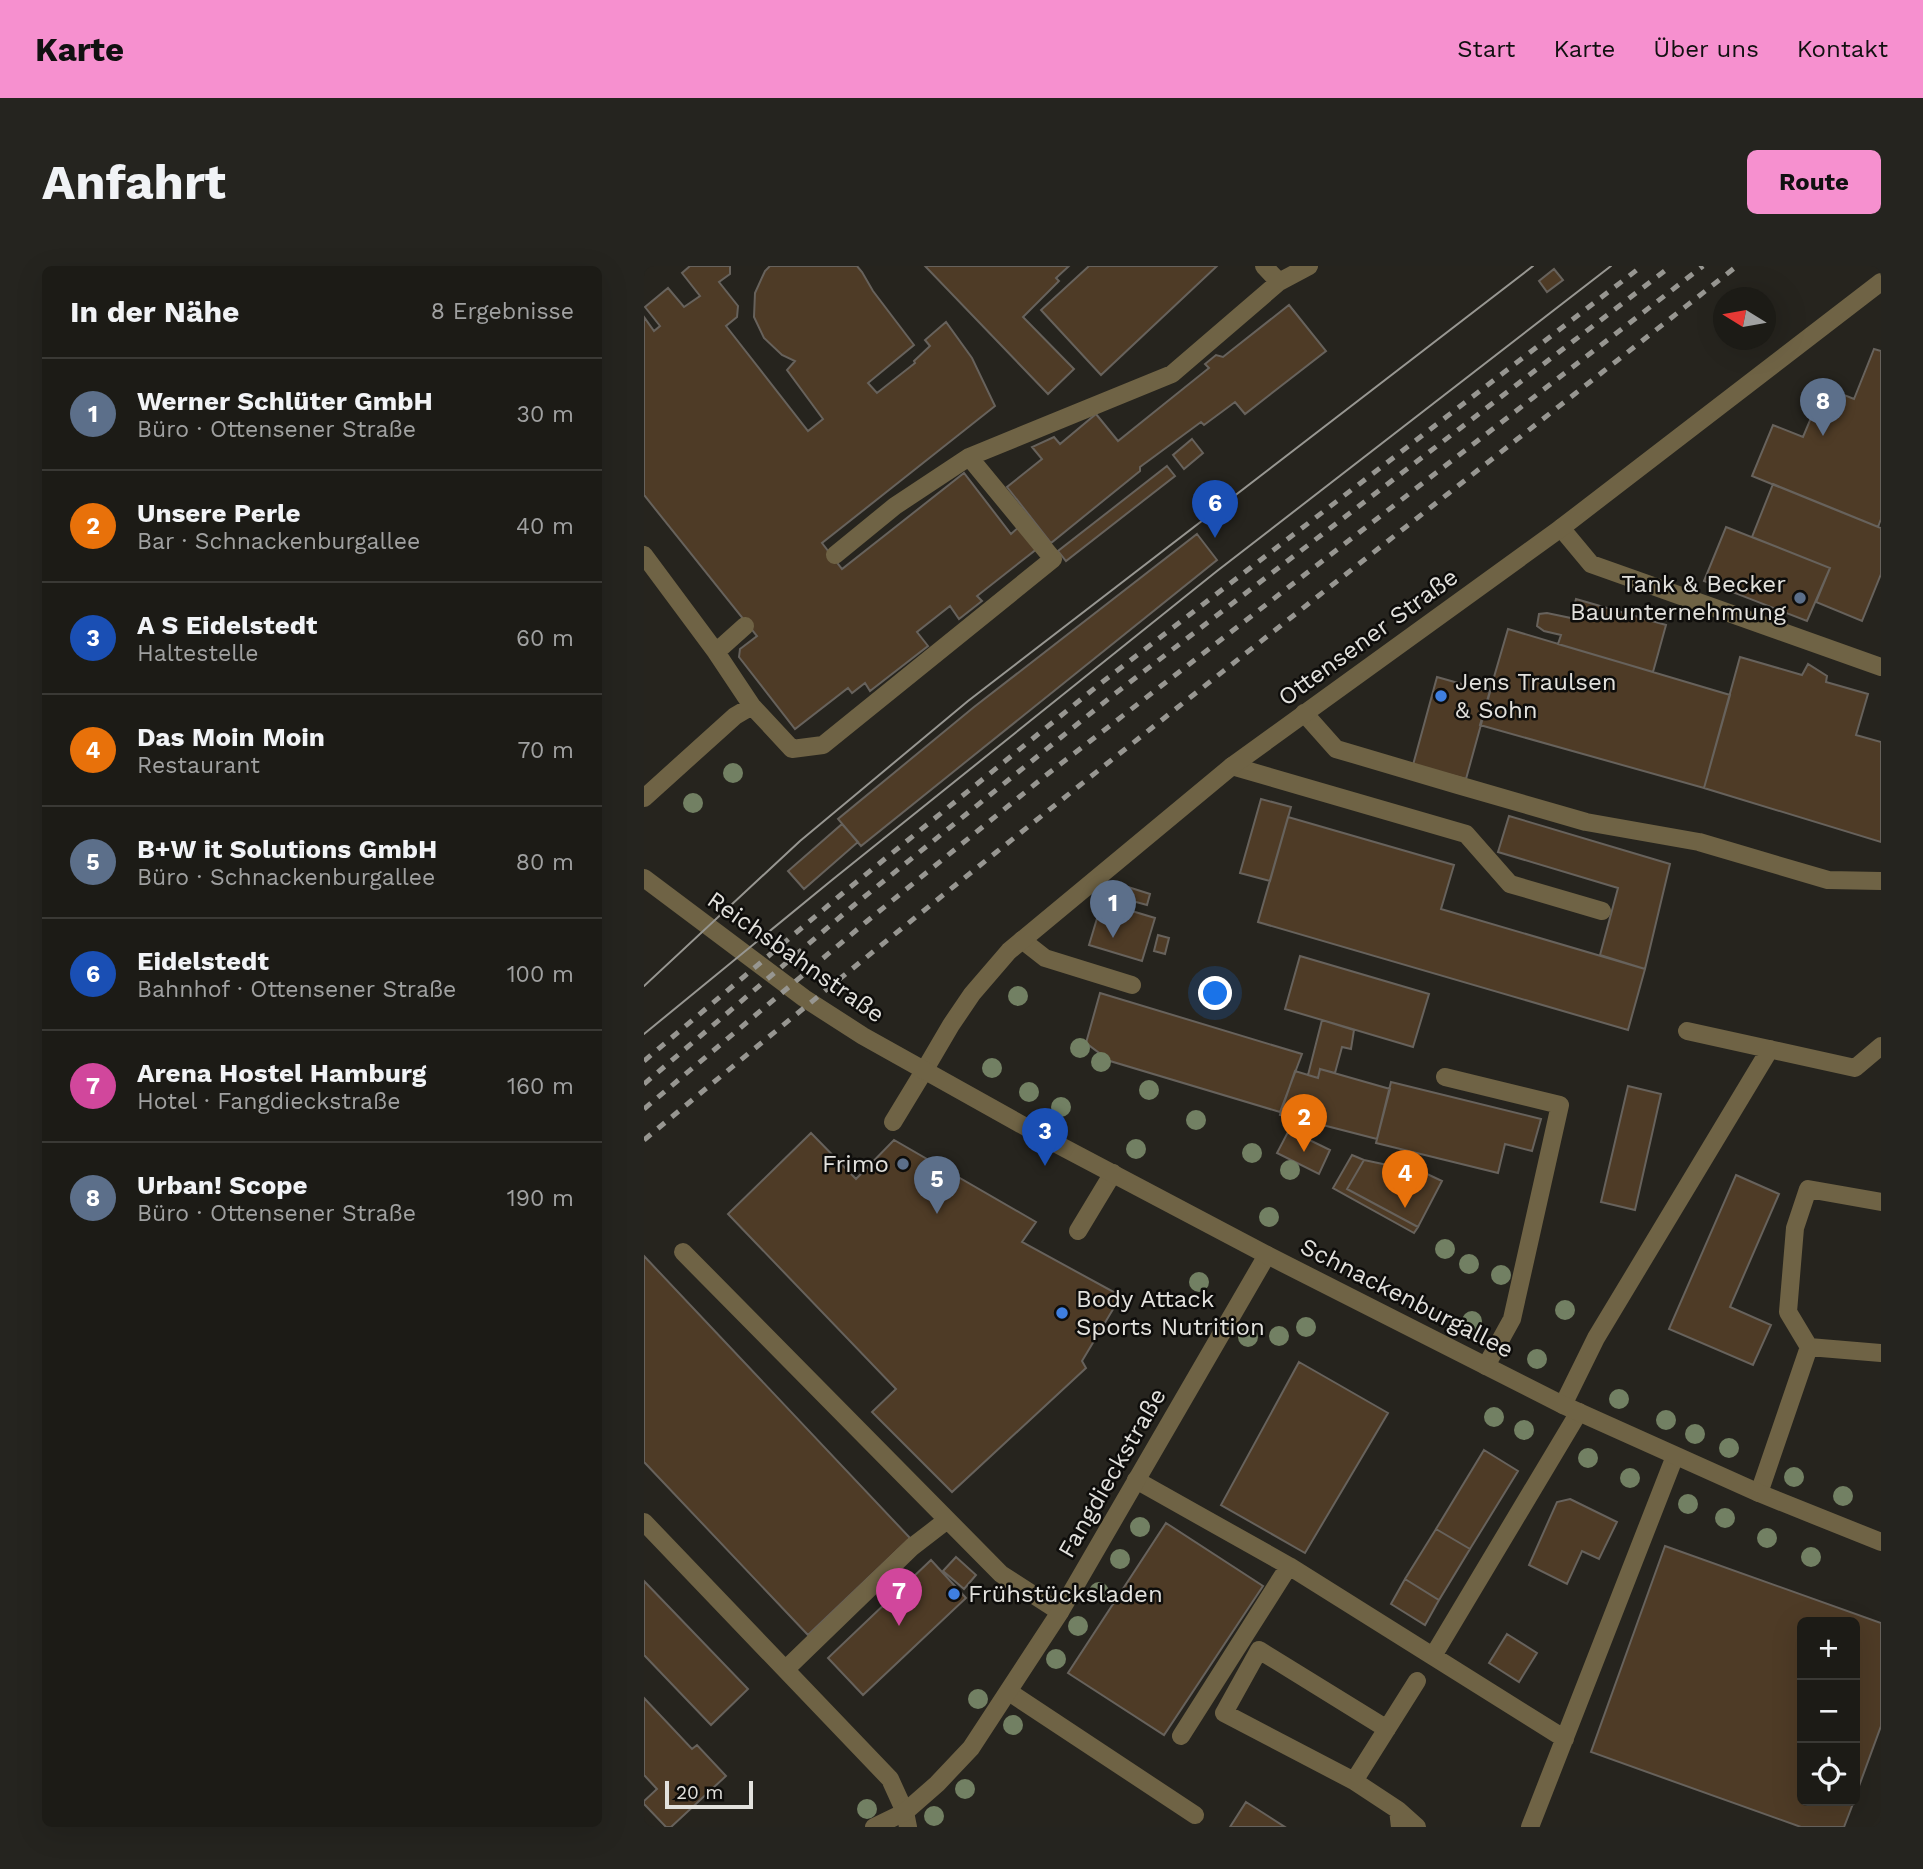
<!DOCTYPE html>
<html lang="de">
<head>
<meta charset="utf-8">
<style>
  :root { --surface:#1c1b16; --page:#25241f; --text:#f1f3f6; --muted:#a0a1a1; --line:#3a3935; --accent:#f690cf }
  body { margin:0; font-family:"Work Sans",sans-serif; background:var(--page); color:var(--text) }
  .controls { position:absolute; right:21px; bottom:21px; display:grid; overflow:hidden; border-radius:10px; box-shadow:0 7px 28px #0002 }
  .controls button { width:63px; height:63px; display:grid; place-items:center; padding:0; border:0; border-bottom:2px solid var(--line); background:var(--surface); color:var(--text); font:35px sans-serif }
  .compass { position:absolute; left:1069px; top:21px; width:63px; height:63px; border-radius:50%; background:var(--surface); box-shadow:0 7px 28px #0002; rotate:281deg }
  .scale { position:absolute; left:21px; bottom:18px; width:88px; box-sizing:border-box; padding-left:7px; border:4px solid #e2e1dd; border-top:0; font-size:19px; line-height:24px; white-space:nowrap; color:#e2e1dd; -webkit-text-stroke:5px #0e0d0b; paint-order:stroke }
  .you { position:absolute; left:572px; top:728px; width:24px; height:24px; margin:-18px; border:5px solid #fff; border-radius:50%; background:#1a73e8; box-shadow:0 0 0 10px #1a73e833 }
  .badge { display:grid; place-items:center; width:46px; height:46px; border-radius:50%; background:var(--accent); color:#fff; font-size:23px; font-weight:700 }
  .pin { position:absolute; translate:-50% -58px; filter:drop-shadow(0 2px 4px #0008) }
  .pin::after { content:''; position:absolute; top:37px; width:24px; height:21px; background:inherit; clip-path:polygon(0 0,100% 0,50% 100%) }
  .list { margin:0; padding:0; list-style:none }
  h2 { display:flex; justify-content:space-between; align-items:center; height:91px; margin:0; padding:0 28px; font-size:30px }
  h2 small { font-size:23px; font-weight:400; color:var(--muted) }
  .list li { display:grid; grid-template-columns:46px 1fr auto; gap:21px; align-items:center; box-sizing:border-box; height:112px; padding:0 28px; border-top:2px solid var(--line) }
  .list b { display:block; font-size:26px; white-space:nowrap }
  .list p { margin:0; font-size:23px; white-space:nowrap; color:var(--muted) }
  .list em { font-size:23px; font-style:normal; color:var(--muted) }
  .icon { flex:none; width:38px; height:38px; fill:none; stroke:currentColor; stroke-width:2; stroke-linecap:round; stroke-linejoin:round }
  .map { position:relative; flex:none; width:1237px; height:1561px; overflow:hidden; border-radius:10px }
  header { display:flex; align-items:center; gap:42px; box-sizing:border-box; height:98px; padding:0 35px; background:var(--accent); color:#111 }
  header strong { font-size:33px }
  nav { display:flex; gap:38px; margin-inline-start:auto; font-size:24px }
  .intro { display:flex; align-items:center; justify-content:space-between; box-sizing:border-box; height:168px; padding:0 42px }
  h1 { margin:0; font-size:49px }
  .button { padding:18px 32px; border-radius:10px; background:var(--accent); color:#111; font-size:24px; font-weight:700 }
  main { display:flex; gap:42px; padding:0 42px }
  aside { flex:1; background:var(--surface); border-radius:10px; box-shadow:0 7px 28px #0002 }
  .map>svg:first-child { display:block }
</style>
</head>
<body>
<header>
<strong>Karte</strong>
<nav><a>Start</a><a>Karte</a><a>Über uns</a><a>Kontakt</a></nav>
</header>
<div class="intro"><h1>Anfahrt</h1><a class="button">Route</a></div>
<main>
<aside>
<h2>In der Nähe<small>8 Ergebnisse</small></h2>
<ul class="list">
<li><span class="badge" style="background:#5c6f8a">1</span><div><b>Werner Schlüter GmbH</b><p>Büro · Ottensener Straße</p></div><em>30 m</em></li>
<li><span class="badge" style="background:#e8710a">2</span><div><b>Unsere Perle</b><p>Bar · Schnackenburgallee</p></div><em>40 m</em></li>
<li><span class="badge" style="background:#1a4fb4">3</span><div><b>A S Eidelstedt</b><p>Haltestelle</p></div><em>60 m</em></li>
<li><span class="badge" style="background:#e8710a">4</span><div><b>Das Moin Moin</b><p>Restaurant</p></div><em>70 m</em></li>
<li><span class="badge" style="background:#5c6f8a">5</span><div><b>B+W it Solutions GmbH</b><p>Büro · Schnackenburgallee</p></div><em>80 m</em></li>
<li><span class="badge" style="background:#1a4fb4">6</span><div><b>Eidelstedt</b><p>Bahnhof · Ottensener Straße</p></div><em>100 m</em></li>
<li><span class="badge" style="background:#d1479c">7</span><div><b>Arena Hostel Hamburg</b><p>Hotel · Fangdieckstraße</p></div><em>160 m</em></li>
<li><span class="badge" style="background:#5c6f8a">8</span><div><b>Urban! Scope</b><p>Büro · Ottensener Straße</p></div><em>190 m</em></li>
</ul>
</aside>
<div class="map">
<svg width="1237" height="1561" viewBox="0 0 1237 1561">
  <rect width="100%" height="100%" fill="#26241e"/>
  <path fill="#4e3b26" stroke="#67625c" stroke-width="2" d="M46,0H86V8L75,16L94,40L93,51L82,60L164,165L179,153L143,104L151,95L138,89L120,72L110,51L111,27L121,5L126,0H213L218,6L229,25L270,79L224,117L233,127L271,97L270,95L286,80L281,74L302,56L328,92L351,140L178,277L198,303L320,207L367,268L376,260L394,282L333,330L338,335L315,353L306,340L273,366L284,380L226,425L221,417L208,427L204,422L151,463L95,391L96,383L113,370L0,229V51L10,65L16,60L1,41L24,22L40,41L56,30L38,7Z
    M281,0H425L412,12L415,15L379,51L430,103L404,128Z
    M445,0H573L457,109L397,44Z
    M910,3L919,14L903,26L895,15Z
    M645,39L682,85L601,148L591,136L560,159L557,156L496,201V205L407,277L363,221L398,193L388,181L410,171L416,178L452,148L474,175L565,102L561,98L572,89L579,91Z
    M1230,83L1237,85V253L1234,261L1108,210L1129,159L1159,171L1180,121L1210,133Z
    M548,173L559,187L540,203L529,189Z
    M523,200L531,210L422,295L414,285Z
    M1129,218L1237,262V308L1218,355L1172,336L1186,302L1108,271Z
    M1082,261L1186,302L1163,355L1060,315Z
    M553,268L573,294L217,580L194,553L330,441Z
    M932,333L1022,359L1009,406L914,378L917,369L900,365L893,360L895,348L903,347L927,352Z
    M864,363L1086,429L1060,522L836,459Z
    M1096,391L1158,409L1164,398L1183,410L1182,416L1224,428L1212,469L1237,476V576L1060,522Z
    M793,411L846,426L822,513L769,499Z
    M617,533L647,541L626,615L596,607Z
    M865,550L1026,598L1001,703L956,689L974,622L854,586Z
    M644,551L810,599L797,643L1001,703L984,764L614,656Z
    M198,558L214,576L160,623L144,605Z
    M484,621L506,628L503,639L481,633Z
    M458,636L511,652L498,695L445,679Z
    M514,669L525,672L521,688L510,685Z
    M656,690L785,728L769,781L641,743Z
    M456,727L658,788L636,846L466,795L442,777Z
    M678,754L710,764L707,783L698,781L691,807L676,803L674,812L664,809Z
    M676,803L746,823L733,873L663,855L662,858L636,849L651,805L674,812Z
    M747,816L897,853L888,885L861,878L854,907L732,877Z
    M984,820L1017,828L991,944L957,936Z
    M645,864L686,884L675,908L633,887Z
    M167,867L212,913L250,874L392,956L378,976L477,1030L438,1095L442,1102L308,1226L228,1146L252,1123L84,948Z
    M708,889L720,894L703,923L774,961L770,967L689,922Z
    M720,894L781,907L798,915L774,961L703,923Z
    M1092,909L1135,928L1086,1041L1127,1059L1109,1099L1025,1063Z
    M0,990L266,1272L164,1369L0,1196Z
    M655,1096L744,1147L661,1287L577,1239Z
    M840,1184L874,1205L826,1283L792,1263Z
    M926,1233L973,1256L955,1293L938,1285L923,1318L885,1299L913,1236Z
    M522,1257L619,1320L520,1469L424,1407Z
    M792,1263L826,1283L795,1334L761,1313Z
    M1021,1280L1237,1357V1460L1211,1531V1356H1158V1535H1210L1200,1561H1157L947,1486Z
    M312,1291L332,1309L320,1323L299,1305Z
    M287,1294L322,1332L219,1429L184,1392Z
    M761,1313L795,1334L781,1359L747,1338Z
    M0,1315L104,1423L67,1459L0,1389Z
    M863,1368L893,1387L875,1416L845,1397Z
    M0,1432L48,1483L53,1479L82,1510L27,1561H22L0,1538V1535L13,1523L0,1509Z
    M602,1536L641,1561H586Z"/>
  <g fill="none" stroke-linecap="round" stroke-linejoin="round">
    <path stroke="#6f6345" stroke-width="18" d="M620,0L635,16
      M917,262L947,298L1237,401
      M0,289L72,386L108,440L148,483L179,479L409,293L325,191
      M191,289L251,240L325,191L528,108L635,16L665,0
      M72,386L101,360
      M660,447L692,483L814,519L942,556L1055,576L1184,614L1237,615
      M588,500L822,568L866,618L958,645
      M0,532L91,450L108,440
      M378,674L401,692L488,719
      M1043,765L1211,802L1237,780
      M801,811L916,839L868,1053L842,1100
      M249,856L280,805
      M1237,936L1164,923L1151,962L1144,1046L1165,1081L1237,1087
      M434,965L469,907
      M39,986L357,1308L416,1346
      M919,1139L952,1072L1126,783
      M492,1214L645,1300L921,1473
      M1115,1227L1165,1081
      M0,1256L246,1513L261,1546L264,1561
      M789,1390L935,1146
      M142,1403L268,1281L303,1254
      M365,1426L551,1549
      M537,1470L645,1300
      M710,1515L580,1447L615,1384L743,1463
      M754,1544L773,1561
      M756,1561L754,1544L710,1515L773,1415
      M886,1561L1031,1190"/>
    <path stroke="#6f6345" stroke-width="18" d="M280,805L307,759L328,728L365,685L588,500L917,262L1237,16
      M230,1561L261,1546L293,1518L327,1482L416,1346L623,989"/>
    <path stroke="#6f6345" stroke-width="18" d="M0,612L160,732L219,770L407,875L623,989L919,1139L1115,1227L1237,1276"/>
    <path stroke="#979691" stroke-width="2" d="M0,720L156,575L324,435L889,0
      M0,768L188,614L573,305L967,0"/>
    <path stroke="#979691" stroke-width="5" stroke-dasharray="9 9" stroke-linecap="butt" d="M0,795L199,627L457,417L998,0
      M0,818L209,640L468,430L1027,0
      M0,843L222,656L401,510L1059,0
      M0,874C359,575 727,289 1093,0"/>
  </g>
  <g fill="#728063">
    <circle cx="89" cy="507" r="10"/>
    <circle cx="49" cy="537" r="10"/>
    <circle cx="374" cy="730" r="10"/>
    <circle cx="436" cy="782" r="10"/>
    <circle cx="457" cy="796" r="10"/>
    <circle cx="348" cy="802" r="10"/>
    <circle cx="505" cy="824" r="10"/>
    <circle cx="385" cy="826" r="10"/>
    <circle cx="417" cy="841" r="10"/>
    <circle cx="552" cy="854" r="10"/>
    <circle cx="492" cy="883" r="10"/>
    <circle cx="608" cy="887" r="10"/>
    <circle cx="646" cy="904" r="10"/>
    <circle cx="625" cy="951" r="10"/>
    <circle cx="801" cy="983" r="10"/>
    <circle cx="825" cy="998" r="10"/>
    <circle cx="857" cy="1009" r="10"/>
    <circle cx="555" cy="1016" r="10"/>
    <circle cx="921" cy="1044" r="10"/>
    <circle cx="828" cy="1055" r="10"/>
    <circle cx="662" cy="1061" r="10"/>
    <circle cx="635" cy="1070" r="10"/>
    <circle cx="604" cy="1071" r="10"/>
    <circle cx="893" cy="1093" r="10"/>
    <circle cx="975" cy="1133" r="10"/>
    <circle cx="850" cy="1151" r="10"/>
    <circle cx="1022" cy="1154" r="10"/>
    <circle cx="880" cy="1164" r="10"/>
    <circle cx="1051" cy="1168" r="10"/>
    <circle cx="1085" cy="1182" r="10"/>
    <circle cx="944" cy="1192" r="10"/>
    <circle cx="1150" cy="1211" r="10"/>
    <circle cx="986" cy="1212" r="10"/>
    <circle cx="1199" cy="1230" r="10"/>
    <circle cx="1044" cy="1238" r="10"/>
    <circle cx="1081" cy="1252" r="10"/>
    <circle cx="496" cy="1261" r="10"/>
    <circle cx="1123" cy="1272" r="10"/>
    <circle cx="1167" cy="1291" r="10"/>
    <circle cx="476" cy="1293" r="10"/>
    <circle cx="455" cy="1326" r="10"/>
    <circle cx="434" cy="1360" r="10"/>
    <circle cx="412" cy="1393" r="10"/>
    <circle cx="334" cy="1433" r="10"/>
    <circle cx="369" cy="1459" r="10"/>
    <circle cx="321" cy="1523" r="10"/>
    <circle cx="223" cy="1543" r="10"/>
    <circle cx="290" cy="1550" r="10"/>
  </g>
  <g fill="#5c6f8a" stroke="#0e0d0b" stroke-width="2.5">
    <circle cx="1156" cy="332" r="7"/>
    <circle cx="259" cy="898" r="7"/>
  </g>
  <g fill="#3f7fe0" stroke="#0e0d0b" stroke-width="2.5">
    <circle cx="797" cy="430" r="7"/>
    <circle cx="418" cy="1047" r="7"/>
    <circle cx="310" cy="1328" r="7"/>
  </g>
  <g text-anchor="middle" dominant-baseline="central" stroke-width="5" stroke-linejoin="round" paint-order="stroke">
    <g font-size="24" fill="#e2e1dd" stroke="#0e0d0b" text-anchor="start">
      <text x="1142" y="318" text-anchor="end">Tank &amp; Becker<tspan x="1142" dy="28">Bauunternehmung</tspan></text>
      <text x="811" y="416">Jens Traulsen<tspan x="811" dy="28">&amp; Sohn</tspan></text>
      <text x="245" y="898" text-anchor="end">Frimo</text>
      <text x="432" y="1033">Body Attack<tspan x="432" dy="28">Sports Nutrition</tspan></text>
      <text x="324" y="1328">Frühstücksladen</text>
    </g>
    <g font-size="24" fill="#e2e1dd" stroke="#0e0d0b">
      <text transform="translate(724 371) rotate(-36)">Ottensener Straße</text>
      <text transform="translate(152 691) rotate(35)">Reichsbahnstraße</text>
      <text transform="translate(763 1032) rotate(27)">Schnackenburgallee</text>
      <text transform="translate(468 1207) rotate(-60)">Fangdieckstraße</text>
    </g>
  </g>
</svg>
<div class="controls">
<button>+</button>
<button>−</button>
<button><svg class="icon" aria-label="locate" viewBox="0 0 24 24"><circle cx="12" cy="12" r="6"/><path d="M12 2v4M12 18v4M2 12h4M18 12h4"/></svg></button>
</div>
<svg class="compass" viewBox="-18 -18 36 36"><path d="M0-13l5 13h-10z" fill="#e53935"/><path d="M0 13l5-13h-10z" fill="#a0a1a1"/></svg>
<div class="scale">20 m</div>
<div class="you"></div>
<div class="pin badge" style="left:469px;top:672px;background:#5c6f8a">1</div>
<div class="pin badge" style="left:660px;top:886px;background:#e8710a">2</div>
<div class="pin badge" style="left:401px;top:900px;background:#1a4fb4">3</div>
<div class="pin badge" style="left:761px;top:942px;background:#e8710a">4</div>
<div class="pin badge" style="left:293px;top:948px;background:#5c6f8a">5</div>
<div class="pin badge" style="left:571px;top:272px;background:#1a4fb4">6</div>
<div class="pin badge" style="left:255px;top:1360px;background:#d1479c">7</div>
<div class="pin badge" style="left:1179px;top:170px;background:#5c6f8a">8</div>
</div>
</main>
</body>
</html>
